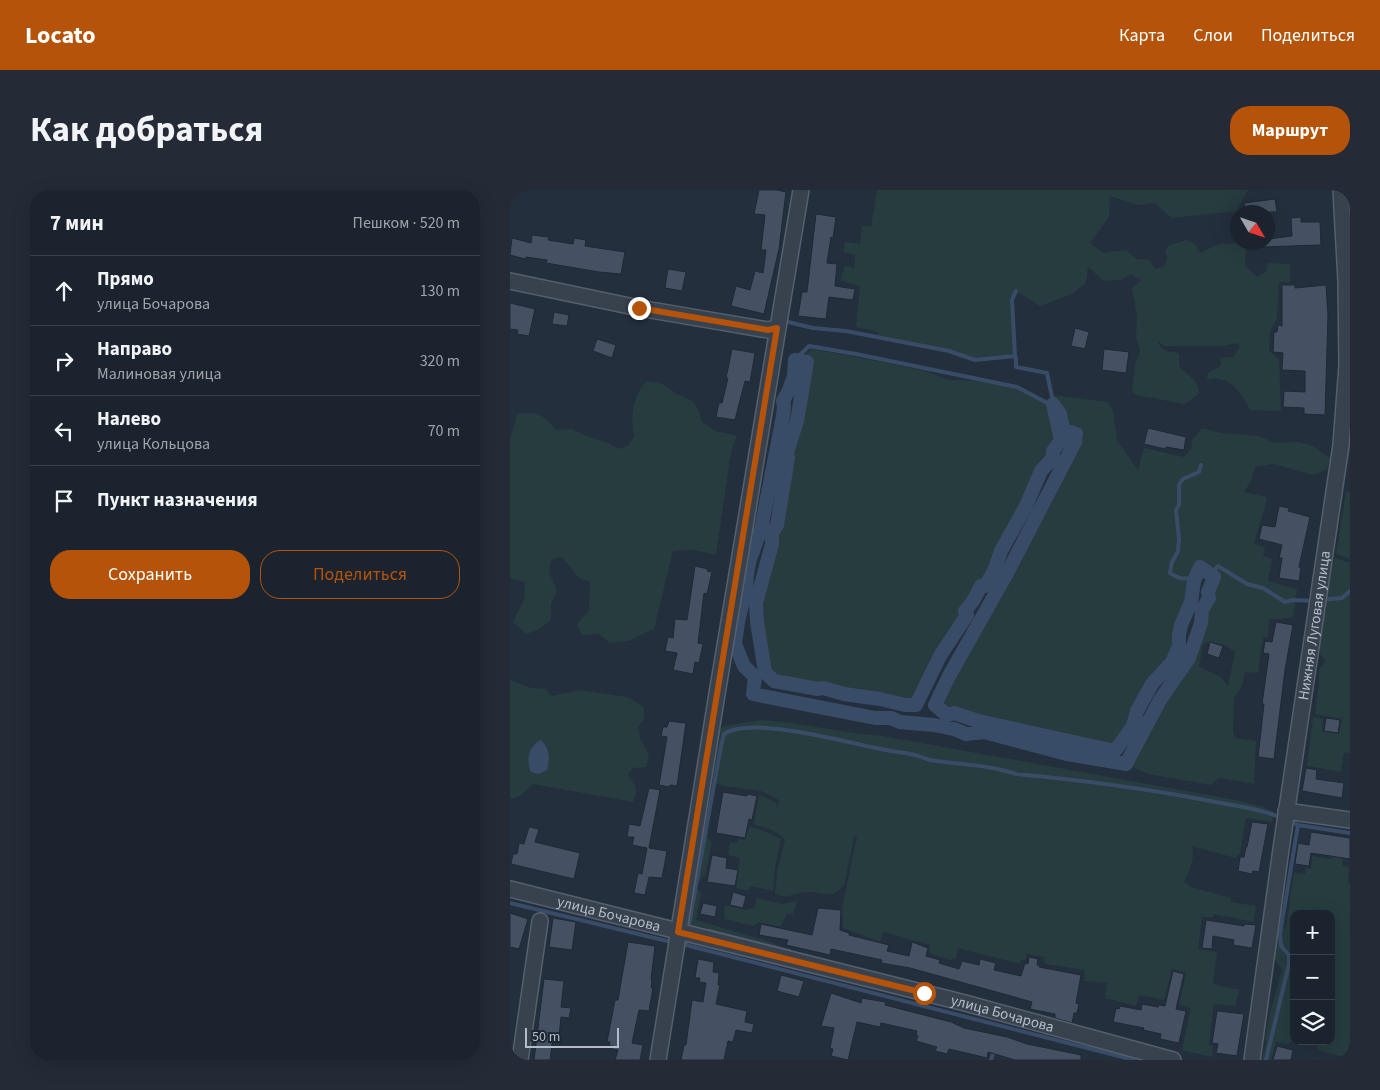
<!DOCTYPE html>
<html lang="ru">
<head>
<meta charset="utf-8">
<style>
  :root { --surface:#1b232e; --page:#242b36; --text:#f1f3f6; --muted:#a0a4aa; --line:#39404a; --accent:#b45309 }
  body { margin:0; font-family:"Source Sans 3",sans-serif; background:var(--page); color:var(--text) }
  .controls { position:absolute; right:15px; bottom:15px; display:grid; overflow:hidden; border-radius:10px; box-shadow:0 5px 20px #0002 }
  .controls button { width:45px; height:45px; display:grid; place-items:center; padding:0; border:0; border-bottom:1px solid var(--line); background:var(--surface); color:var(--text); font:25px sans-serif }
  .compass { position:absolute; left:720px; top:15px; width:45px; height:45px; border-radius:50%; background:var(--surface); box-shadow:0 5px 20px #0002; rotate:129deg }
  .scale { position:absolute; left:15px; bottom:12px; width:94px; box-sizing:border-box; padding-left:5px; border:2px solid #b4bcc9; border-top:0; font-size:14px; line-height:18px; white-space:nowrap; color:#b4bcc9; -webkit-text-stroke:4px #1d2633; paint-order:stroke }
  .stop { position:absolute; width:15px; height:15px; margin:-11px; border:4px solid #b45309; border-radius:50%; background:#fff }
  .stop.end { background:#b45309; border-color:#fff; box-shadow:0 1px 5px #0008 }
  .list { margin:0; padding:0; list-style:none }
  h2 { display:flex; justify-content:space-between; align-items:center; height:65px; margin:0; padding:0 20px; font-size:21px }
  h2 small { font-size:16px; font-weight:400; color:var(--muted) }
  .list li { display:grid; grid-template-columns:32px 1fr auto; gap:15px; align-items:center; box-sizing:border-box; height:70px; padding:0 20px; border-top:1px solid var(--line) }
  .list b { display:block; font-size:19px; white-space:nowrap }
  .list p { margin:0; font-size:16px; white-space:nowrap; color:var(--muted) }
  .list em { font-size:16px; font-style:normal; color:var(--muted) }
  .actions { display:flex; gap:10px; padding:15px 20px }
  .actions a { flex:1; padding:11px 0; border:1px solid var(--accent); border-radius:20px; text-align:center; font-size:18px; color:var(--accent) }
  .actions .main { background:var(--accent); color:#fff }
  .icon { flex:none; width:28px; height:28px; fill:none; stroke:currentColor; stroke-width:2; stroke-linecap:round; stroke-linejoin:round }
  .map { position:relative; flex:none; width:840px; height:870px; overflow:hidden; border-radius:20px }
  header { display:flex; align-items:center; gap:30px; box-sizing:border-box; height:70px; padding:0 25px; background:var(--accent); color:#fff }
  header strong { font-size:24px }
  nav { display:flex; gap:28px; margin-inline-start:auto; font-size:18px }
  .intro { display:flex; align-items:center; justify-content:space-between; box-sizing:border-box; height:120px; padding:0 30px }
  h1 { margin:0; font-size:35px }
  .button { padding:12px 22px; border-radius:20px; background:var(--accent); color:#fff; font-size:18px; font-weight:700 }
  main { display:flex; gap:30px; padding:0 30px }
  aside { flex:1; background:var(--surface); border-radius:20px; box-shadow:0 5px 20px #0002 }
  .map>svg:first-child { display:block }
</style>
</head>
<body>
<header>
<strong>Locato</strong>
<nav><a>Карта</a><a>Слои</a><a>Поделиться</a></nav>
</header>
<div class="intro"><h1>Как добраться</h1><a class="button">Маршрут</a></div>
<main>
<aside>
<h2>7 мин<small>Пешком · 520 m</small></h2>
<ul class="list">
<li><svg class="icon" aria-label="ahead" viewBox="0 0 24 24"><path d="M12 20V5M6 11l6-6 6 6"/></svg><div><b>Прямо</b><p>улица Бочарова</p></div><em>130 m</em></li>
<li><svg class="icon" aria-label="right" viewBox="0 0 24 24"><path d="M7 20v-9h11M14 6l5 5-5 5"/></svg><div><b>Направо</b><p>Малиновая улица</p></div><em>320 m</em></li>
<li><svg class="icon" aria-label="left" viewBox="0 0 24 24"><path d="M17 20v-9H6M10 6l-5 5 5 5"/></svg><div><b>Налево</b><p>улица Кольцова</p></div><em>70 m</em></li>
<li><svg class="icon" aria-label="arrive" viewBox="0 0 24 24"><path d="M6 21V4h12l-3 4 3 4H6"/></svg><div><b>Пункт назначения</b></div></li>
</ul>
<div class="actions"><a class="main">Сохранить</a><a>Поделиться</a></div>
</aside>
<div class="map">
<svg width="840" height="870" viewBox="0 0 840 870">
  <rect width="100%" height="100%" fill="#242f3e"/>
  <path fill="#263c3f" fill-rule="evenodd" d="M367,0H738L726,21L662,28L644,13L628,15L600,6L599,27L580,53L593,63L616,60L627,69L640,70L645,79L653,77L657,69L655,62L658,56L676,50L685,54L690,63L709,54L736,53L735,76L747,87L756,82L758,73L780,74V92H769L767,128L760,142L759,161L769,169L771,221L740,220C735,209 723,190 709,189C706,188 701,189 697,190L698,183L711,176L710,168L723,167L730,157L726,153L714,156H654L647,151C652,161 658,162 669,163V176C679,188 688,187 689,204L675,214L626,205L622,201L625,175L630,161L626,147L627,126L622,98L631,90L621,84L611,90L594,91L578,77L576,93L562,104L530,116L506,101L502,110L505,166L465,170L439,161L366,147L369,142L346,137L350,96L330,90L335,76L344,78L345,65L333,62L335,52L350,54L352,36H361Z
    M301,159L363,170L415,181L439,190L481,191L507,197L544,218L551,250L543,261V268L531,281L516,316L491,361L484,381L475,396L471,397L463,411L455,421L457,425L430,466L406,515H395L370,509L334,504L313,498L308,499L264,491L255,482L247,433L246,413L262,354V343L267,335L278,268L277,262L287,231L297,172L305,176L299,173L296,164Z
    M137,191L153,194L167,204L183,211L189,221L192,232L206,241L227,246L221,262L206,365L183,360L163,361L144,439L118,451L100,453L89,444L72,445L67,434L79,420L80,392L69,388L52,367L41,370L39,382L47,401L41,414V430L28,440L16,444L3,432L14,409L15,392L0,388V250L7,224C27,221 33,224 46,240L62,239L79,247L96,252L109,259L119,255L124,246C120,229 123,203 137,191Z
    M541,205L598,212L603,221L607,250L628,280L634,258L674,267L681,259L682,250L692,238L711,243L749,246L765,253L788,252L803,256L820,268L817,279L804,285L763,274L745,277L741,291L734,302L757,307C754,324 748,337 744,354L755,357L753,366L762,369L758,391L787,399L783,427L770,429H759L758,447H753L748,483L735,482C733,492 732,500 724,507L723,543L726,548L746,551L744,594L709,588L701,595L638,584L616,574L650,510L679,468L691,433L692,420L699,408L698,402L704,387L691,377L686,384L681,412L671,435L669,445V456L661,472L642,494L627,521L623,536L605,561L468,531L444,523L437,525L425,515L439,486L496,385L565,252L566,244L560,242L554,243L550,224L543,214ZM698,452L715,455L725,462L718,496L711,487L689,477L693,454Z
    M836,302H840V369L826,364Z
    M825,368L840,373V563L834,562L831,582L797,576L803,527L813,529L812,541L829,544L832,529L805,524L809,492V479L816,471C801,459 813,435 816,419C817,415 815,411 815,407C815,393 820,381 825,368Z
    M0,490L21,498L36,499L41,506L70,500L117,507L134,517V529L128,537L130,549L139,565L136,577L123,578L118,584C125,595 129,599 123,612L23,594L10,606L0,609Z
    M251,530L282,533L343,543L373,546L726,610L751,616L764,622L762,632L736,628L730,663L725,668L682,656C685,669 680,680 674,692L681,697L721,708V712L746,716L744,732L704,724L703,727H692L688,759L707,762L703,794L729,800L725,816L704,814L699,855L703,856L702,867L672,860L681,818L669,815L676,783L662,779L654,810L629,805L626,816L595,808L597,793L574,791L575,780L535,774L534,767L517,764L515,770H511L510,774L448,758L446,768L441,770L419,763L420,755L373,742L370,752L333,738L332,718L347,646L344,647L334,695C330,699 327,703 321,704C315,705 307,702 301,702C288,701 278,710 265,704L268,677L275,650C269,642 256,636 246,636L244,633L249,605L267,613L265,624L269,610L251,601L214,596L204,592V590L197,586L207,542L213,536Z
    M239,637L250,639L271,649L265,677L263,701L241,696L238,701L226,698L230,668L218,665L220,652L226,653L229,649L235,650Z
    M190,647H196L202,652L195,686L192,687L190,691L183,692Z
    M823,661L834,663L832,675L839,677L838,692L840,693V870H835V867L807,860L808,851H821V724H784V849L779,854L766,852L761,870H751L756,855L755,848L761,819L772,780L762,765L765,744H770L775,737H776L784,683L795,684L796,678L801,679L802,666L821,669Z
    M180,699H184L190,701L191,703L186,730L261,752L271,757L269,761L175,740Z
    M247,708L272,714L287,711L283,725L277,723L271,737L249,732L243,736L215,729L214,722L215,715L236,720L244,718Z"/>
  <path fill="#394c67" d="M31,550C40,559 40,568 37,580L29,584L21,582C16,570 18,556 31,550Z"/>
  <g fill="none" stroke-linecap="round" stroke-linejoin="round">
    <path stroke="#394c67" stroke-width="4" d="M278,132L303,138L336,141L439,161L465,170L505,166L502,110L506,101
      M505,166L506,169V177L537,183L551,250
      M287,176L290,165L299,156L346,164L507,197L543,216
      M701,384L708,376L737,394L753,398L775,412L783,410L803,411
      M685,387C675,390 669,389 660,383L662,372L668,361L669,349L666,320L669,315V295L673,289L689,282L691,275
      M810,410L832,408L840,401
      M788,635L840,643
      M0,713L157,751
      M178,740L211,556L214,544C242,525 338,553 371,559C383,562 394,562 405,565C410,566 415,569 420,570C449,575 477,574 506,584C570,590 632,598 695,610C721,615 748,618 772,628
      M199,741L279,761
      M174,755H176L177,747
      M176,755L624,870
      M481,870L484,860
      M756,870L779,774V765L771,756L770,744L788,635L779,631"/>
    <path stroke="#394c67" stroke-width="14" d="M285,170L297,172L287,231L277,262L278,268L267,335L262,343V354L246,413L247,432L255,482L264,491L308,499L313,498L334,504L370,509L395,515H406L430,466L457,425L455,421L463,411L471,396H475L484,381L491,361L516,316L531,281L543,268V261L551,250L543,214L550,224L554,243L560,242L566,244L565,252L496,385L439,486L425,515L437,525L444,523L468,531L605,561L623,536L627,521L642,494L662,472L669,456V445L671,435L681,412L684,391L690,377L704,387L698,402L699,408L692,420L691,433L679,468L650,510L616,574L557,564L474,542L456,544L444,539L424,535L390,532L381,528H365L243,504L245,487L234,476L225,454L228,432L236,398L237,384L240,369L251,339L273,226L274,217L273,211L279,200L284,186Z"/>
  </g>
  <path fill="#455162" stroke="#1f2835" d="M249,0H267L276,2L269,59L254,124L221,116L226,96L240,100L245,81L253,83L256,60H251L255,25L244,24Z
    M765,9L767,22H735L734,13Z
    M306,24L326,27L323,48L321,47L317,73L327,74L325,96L345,99L343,110L319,107L316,129L288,126L292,102H297Z
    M791,27V32H810L811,55L751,57V52H758V49L782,46L781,28Z
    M22,45L39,47L38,50L63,54L64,48L76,50L75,56L115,62L111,84L89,82L36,73L37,70L16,67L15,69L0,65L2,48L21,53Z
    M158,79L176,82L172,101L155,98Z
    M772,95H785V98L816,95L818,125L815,225L794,224V218L773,217L774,201L795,202V181L772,180L773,163L763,162L764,142H767L768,135L772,136Z
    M0,113L25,119L19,146L7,144L8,140L0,139Z
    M44,122L59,125L57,136L42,134Z
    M565,138L579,142L575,159L561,156Z
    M87,149L106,155L102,168L83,161Z
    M222,159L245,163L240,192L235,191L225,230L206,227L209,213H212L218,188H216Z
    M594,159L619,162L616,183L592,180Z
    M638,238L676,247L674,260L656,257L655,259L634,254Z
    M769,316L779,318L778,321L800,327L789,377L791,378L789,391L769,388L772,368H769L772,355L749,349L752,335L765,337Z
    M185,376L198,379L197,381L202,382L197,404L194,403L188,453L193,454L189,473L185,472L183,484L163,480L167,463L155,461L158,447L163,448L165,429L177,430Z
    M766,432L783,435L775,480L764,569L748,567L754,514H752L759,464L753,463L755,451L762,452Z
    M700,452L713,456L709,468L697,464Z
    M816,528L830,530L828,543L814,541Z
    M159,531L176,533L167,596L160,595L159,597L149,595L157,547L151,546L153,537H157Z
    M796,578L807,580L806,589L834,593L832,608L792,601Z
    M139,598L150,600L139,658L157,661L152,688L139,687L135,705L124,703L128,683L132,684L137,658L122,655L124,647H117L119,634L130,636Z
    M213,602L237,606L238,604L247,606L242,630L239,629L235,648L206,643Z
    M742,632L758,634L749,682L743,681L742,684L728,681L730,667H734L736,657H737Z
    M19,637L29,639L25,652L70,663L64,689L1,674L3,664H7L9,653L14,654Z
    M801,642L840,648V669L801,663L799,676L785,674L788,653L799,655Z
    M202,665L217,668L216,678L228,680L225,696L197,692Z
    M223,702L236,706L233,718L220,715Z
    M193,713L207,716L205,727L190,724Z
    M308,718L331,720L330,740L339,743V745L379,755L377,761L399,766L402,752L418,758L416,766L430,770L429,773L449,779L452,771L469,775L470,769L486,773L484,780L511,786L515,773L518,774L519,767L528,769L527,775H530L529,777L571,785L566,813L569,814L567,823H564L562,833L545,828V824L520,819L522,812L508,808L400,778L371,773L372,770L321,759L320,765L276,755L278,750L249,745L251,734L302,745Z
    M0,723L18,729L9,759L0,757Z
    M43,728L66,732L62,760L39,757Z
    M696,730L734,736V734L746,735L742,758L723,755L724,750L703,746L702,759L692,758Z
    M118,752L145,756L141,789H142L141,798H143L139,821L129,820L122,853L133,855L130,870H105L108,860L102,859L103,856H99L100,852H97L105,810H108Z
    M188,769L204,772L203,782L209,783L208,795H210L206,814L237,821L235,832L244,834L242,843L226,840L223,852L218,851L214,870H171L174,855H176L182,810L193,812L196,793L189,792L190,788H185Z
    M663,781L674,784L666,819L676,821L669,853L650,849L651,844L633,840L634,838L603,832L606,818L609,819L610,816L631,820L632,814L648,817L649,815L655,816Z
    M271,785L294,791L289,807L267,801Z
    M34,789L54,791L51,817L61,818L59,828L51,827L49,846L44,845L43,847L40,870H24Z
    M321,803L351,813L352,808L376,812L375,815L441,832L454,838L497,847L517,854L571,865V870H505L478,862L477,868L439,859L437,864L425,861L427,857L406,851L408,846L406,845L407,841L371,833L370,837L347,832L338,870L321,866L323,859L320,858L324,838L311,836Z
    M707,821L734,824L727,866L706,863L708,854L702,853Z
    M767,856L783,860L781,870H763Z"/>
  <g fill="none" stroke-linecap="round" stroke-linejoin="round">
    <g stroke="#565f6c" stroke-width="18">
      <g id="minor">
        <path d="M0,91L129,118L258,140L267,138"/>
        <path d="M776,621L840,630"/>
        <path id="s1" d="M0,699L455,813L663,870"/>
        <path d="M10,870L30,731"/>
        <path d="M148,870L206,510L291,0"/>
        <path id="s2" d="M742,870L771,659L831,255L837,175L836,91L831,0"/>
      </g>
    </g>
    <use href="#minor" stroke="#38414e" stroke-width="15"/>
  </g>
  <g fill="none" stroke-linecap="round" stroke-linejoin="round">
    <path stroke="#b45309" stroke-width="6" d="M129,118L258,140L267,138L168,742L414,803"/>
  </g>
  <g text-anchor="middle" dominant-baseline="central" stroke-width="4.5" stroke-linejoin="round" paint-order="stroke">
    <g font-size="15" fill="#b4bcc9" stroke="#1d2633">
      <text stroke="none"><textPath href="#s2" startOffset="439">Нижняя Луговая улица</textPath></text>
      <text stroke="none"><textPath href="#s1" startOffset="102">улица Бочарова</textPath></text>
      <text stroke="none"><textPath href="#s1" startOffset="508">улица Бочарова</textPath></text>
    </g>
  </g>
</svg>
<div class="controls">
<button>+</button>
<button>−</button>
<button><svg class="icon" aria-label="layers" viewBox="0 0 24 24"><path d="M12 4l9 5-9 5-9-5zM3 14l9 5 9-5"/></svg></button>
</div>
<svg class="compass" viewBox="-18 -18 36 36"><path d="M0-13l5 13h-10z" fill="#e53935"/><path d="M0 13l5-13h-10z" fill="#a0a4aa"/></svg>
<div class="scale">50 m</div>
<div class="stop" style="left:414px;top:803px"></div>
<div class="stop end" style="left:129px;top:118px"></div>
</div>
</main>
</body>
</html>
